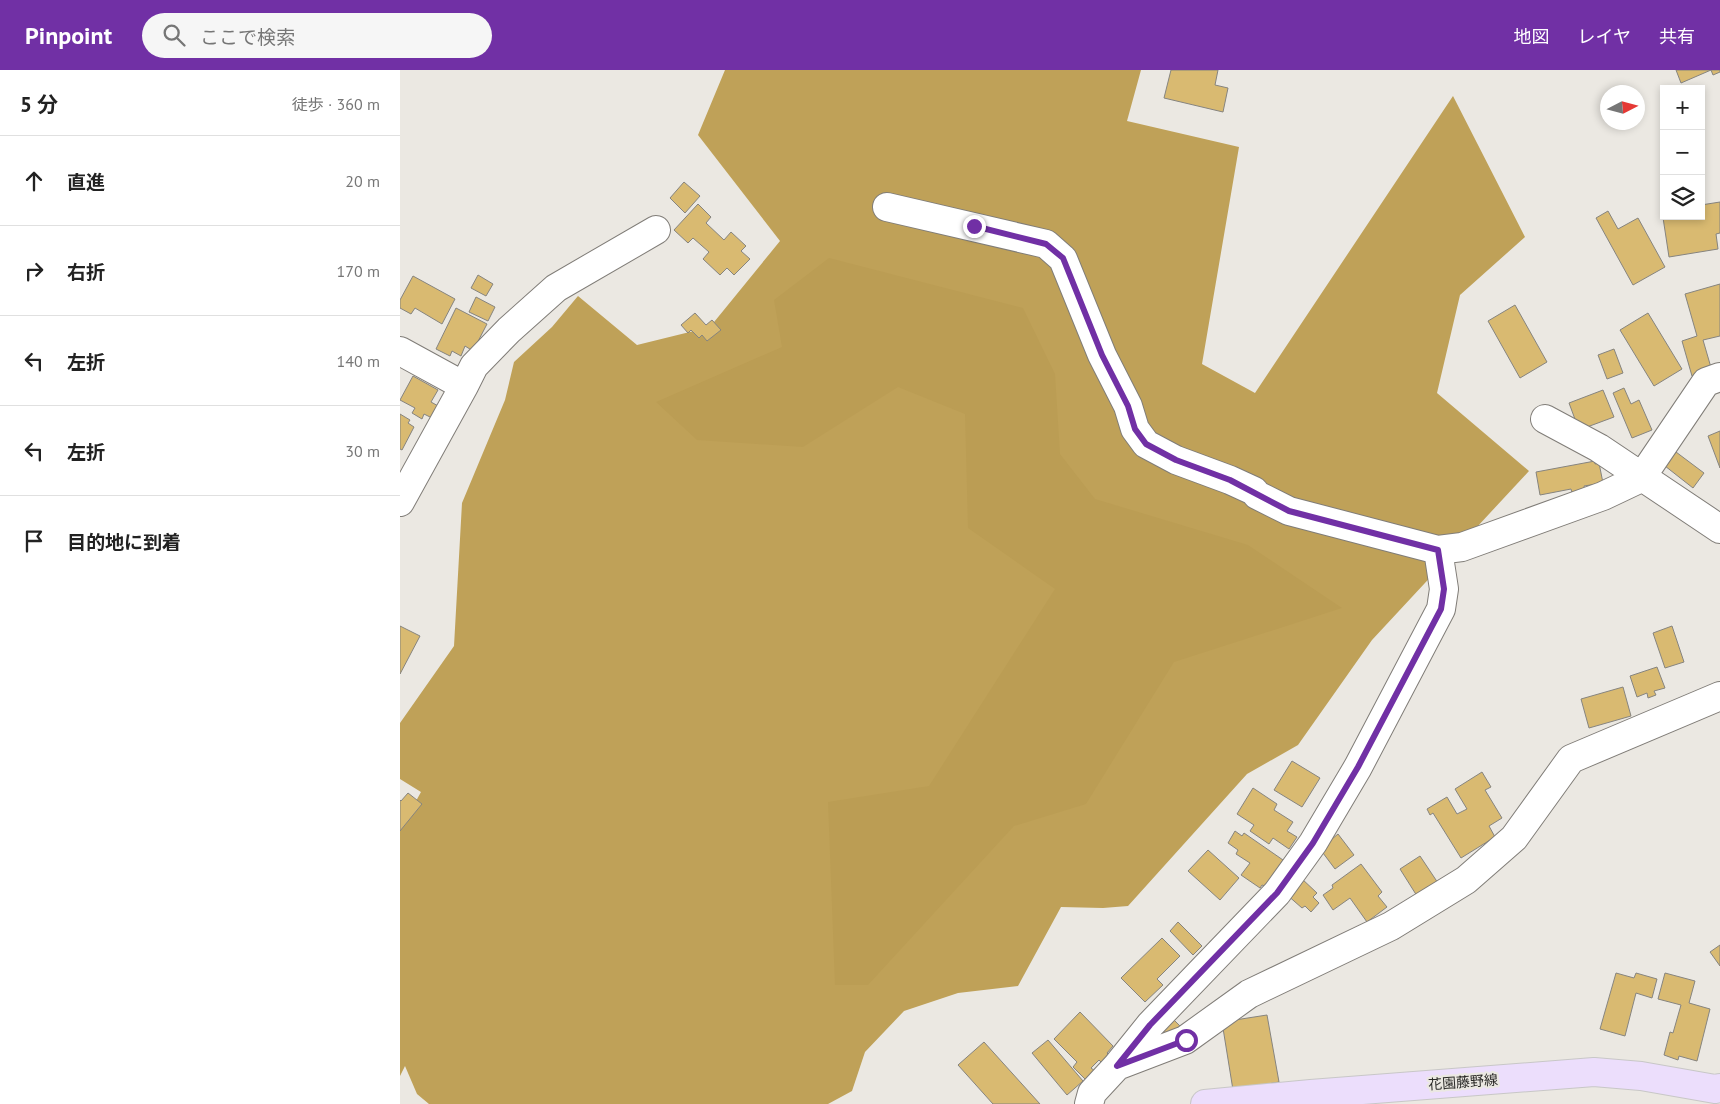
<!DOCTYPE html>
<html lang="ja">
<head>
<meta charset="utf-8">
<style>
  :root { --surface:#fff; --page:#f6f6f6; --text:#222; --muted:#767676; --line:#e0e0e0; --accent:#7130a5 }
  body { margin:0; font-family:"PT Sans","Noto Sans JP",sans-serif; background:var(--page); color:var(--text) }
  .controls { position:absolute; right:15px; top:15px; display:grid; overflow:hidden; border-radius:0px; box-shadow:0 2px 8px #0003 }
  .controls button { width:45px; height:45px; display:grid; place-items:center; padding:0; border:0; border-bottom:1px solid var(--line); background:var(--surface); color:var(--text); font:25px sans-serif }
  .compass { position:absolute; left:1200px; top:15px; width:45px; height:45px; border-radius:50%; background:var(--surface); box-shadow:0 2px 8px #0003; rotate:84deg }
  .stop { position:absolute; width:15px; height:15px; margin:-11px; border:4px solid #7130a5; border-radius:50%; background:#fff }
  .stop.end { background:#7130a5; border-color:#fff; box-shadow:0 1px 5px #0008 }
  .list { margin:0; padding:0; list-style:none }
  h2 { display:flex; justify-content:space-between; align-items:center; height:65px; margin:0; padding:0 20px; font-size:21px }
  h2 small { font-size:16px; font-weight:400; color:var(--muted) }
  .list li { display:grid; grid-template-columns:32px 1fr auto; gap:15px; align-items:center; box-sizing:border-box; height:90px; padding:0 20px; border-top:1px solid var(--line) }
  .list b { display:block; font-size:19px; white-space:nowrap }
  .list em { font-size:16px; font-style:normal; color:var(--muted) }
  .icon { flex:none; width:28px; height:28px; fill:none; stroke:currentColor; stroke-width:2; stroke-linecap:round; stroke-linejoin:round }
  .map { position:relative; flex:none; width:1320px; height:1034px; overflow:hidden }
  header { display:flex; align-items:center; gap:30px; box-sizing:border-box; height:70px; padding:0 25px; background:var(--accent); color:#fff }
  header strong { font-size:24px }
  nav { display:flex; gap:28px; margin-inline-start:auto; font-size:18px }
  .search { width:350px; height:45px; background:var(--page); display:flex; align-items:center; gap:12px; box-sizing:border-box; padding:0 18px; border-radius:28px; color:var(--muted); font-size:19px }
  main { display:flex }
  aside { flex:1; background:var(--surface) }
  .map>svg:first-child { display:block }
</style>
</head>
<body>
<header>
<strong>Pinpoint</strong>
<div class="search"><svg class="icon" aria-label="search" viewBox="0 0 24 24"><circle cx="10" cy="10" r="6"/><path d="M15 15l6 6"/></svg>ここで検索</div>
<nav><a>地図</a><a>レイヤ</a><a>共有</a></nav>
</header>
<main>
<aside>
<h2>5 分<small>徒歩 · 360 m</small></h2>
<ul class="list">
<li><svg class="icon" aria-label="ahead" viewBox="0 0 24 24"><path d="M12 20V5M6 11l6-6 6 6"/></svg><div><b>直進</b></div><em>20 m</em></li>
<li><svg class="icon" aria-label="right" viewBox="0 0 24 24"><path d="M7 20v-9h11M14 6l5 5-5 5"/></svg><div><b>右折</b></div><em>170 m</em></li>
<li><svg class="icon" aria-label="left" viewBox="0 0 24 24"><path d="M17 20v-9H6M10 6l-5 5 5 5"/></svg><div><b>左折</b></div><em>140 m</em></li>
<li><svg class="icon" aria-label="left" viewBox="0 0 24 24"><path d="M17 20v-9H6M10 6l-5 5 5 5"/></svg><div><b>左折</b></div><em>30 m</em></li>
<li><svg class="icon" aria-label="arrive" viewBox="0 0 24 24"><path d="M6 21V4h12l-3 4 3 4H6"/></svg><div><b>目的地に到着</b></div></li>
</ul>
</aside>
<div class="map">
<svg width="1320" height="1034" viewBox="0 0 1320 1034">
  <rect width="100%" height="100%" fill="#ebe8e2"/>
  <path fill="#bfa158" d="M325,0H741L727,51L839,77L802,294L855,323L1053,26L1125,167L1060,225L1037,323L1129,401L972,570L898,675L847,704L728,836L703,838L661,837L618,916L558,923L504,941L465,982L452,1021L428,1034H29L17,1024L5,996L0,1006V760L21,722L0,709V653L54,576L62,433L105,330L114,292L152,257L178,226L237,275L310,257L380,171L298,65Z"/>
  <path fill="#bb9d54" d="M429,188L623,238L655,304L660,384L695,429L848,475L942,538L774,592L686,734L614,756L468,915H435L428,732L529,716L655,519L568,458L565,344L498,317L403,377L297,370L256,332L382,277L374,230Z"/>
  <path fill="#d9ba71" stroke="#86847f" d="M771,0H818L815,15L828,18L823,42L764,28Z
    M1276,0H1320V2L1313,5L1311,0L1281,13Z
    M284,112L300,126L285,143L270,128Z
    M1320,132V163L1316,164L1318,179L1269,187L1262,141H1264V146H1301V135Z
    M298,134L311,147L306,153L324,170L331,162L346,176L341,181L350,189L334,205L327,198L320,205L303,189L309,182L293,168L288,173L274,160Z
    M1208,141L1218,159L1238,148L1265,197L1233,215L1196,148Z
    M78,205L93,214L86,226L71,218Z
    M13,206L55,229L42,254L15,238L11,244L0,238V230Z
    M1320,214V266L1303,270L1312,301L1292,306L1282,271L1297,266L1285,224Z
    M76,227L95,237L88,251L69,242Z
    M1115,235L1147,292L1120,308L1088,251Z
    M56,238L87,254L73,281L65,276L61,286L52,281L50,286L36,279Z
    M295,243L306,255L312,250L321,260L307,271L302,265L299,268L291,260L288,263L281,255Z
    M1248,243L1282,299L1254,316L1220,260Z
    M1214,279L1223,303L1207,309L1198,285Z
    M13,306L38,320L31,332L40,337L34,349L24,344L22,349L12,343L15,338L0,330Z
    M1224,318L1231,334L1239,330L1252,360L1232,368L1213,323Z
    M1203,320L1214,347L1179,360L1169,333Z
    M0,344L10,350L8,353L14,357L2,380L0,379Z
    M1320,361V398L1308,366Z
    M1276,382L1304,403L1293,418L1265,396Z
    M1195,391V394L1199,393L1203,413L1184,416L1185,420L1172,423L1171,419L1140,425L1136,402Z
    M0,556L20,566L0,604Z
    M1272,556L1284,592L1265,598L1253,563Z
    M1257,597L1265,618L1254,621L1256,625L1248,628L1247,623L1237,627L1230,606Z
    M1223,617L1231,646L1189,658L1181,629Z
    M892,691L920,708L902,737L874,720Z
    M1082,702L1091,717L1085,720L1102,748L1089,756L1095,767L1061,788L1033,743L1030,745L1027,739L1047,727L1057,744L1067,739L1055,719Z
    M853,718L877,734L874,740L893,752L887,761L897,767L889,779L873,768L869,774L850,761L854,755L837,744Z
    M8,723L22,734L0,761V730L1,731Z
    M835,761L842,766L844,763L883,790L865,816L862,815L860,818L841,805L850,793L836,784L838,780L828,773Z
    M938,764L954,785L935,799L920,779Z
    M808,780L839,808L820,830L788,801Z
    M1020,786L1038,813L1017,826L1000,799Z
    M961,794L982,822L978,826L987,837L967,852L950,828L933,840L923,825L933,818L932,815Z
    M901,808L917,823L913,827L919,833L911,842L905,836L902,838L886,824Z
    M778,852L802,876L793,885L770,861Z
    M762,868L780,886L757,909L763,915L745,932L721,908Z
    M1320,875V896L1310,882Z
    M1216,903L1234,908L1236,903L1257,909L1252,928L1236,923L1225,966L1200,959Z
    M1265,903L1295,911L1289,933L1310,939L1297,991L1279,986L1278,990L1264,985L1270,962L1273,963L1281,935L1258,929Z
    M680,942L713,976L707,983L710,986L702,993L699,990L691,998L695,1001L686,1010L673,997L677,992L654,969Z
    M769,945L780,956L771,965L764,967L756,959Z
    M867,945L879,1012L833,1020L822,952Z
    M648,970L683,1011L667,1025L632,983Z
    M584,972L640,1034H593L558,995Z"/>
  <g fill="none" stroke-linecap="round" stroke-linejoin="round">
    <g stroke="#807d78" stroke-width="30">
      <path id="minor" d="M487,137L646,174L663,189L702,285L728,336L735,359L746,374L776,390L830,410L854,421L857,425L889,441L1038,480L1062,477L1203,426L1241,408L1306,312L1320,307
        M0,281L64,316L0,432
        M64,316L74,296L109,260L156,218L256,160
        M1145,349L1199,378L1320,459
        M717,996L785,970L849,924L991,856L1066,810L1114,768L1171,689L1320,626
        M689,1034L692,1023L717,996L750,955L877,823L913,773L958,697L1041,539L1044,519L1038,480"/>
    </g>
    <g stroke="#c8c7c7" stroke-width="30">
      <path id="major" d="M805,1034L911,1024L1194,1002L1241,1006L1315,1019L1320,1018"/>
    </g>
    <use href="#minor" stroke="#fff" stroke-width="28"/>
    <use href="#major" stroke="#ecdefc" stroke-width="28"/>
  </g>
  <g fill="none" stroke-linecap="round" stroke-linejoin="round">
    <path stroke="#7130a5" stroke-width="6" d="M574,156L646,174L663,188L702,285L728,336L735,359L746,374L776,390L830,410L889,441L1038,480L1044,519L1041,539L958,697L913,773L877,823L750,955L717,996L786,970"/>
  </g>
  <g text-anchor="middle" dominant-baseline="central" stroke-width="4.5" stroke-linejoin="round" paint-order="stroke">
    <g font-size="14" fill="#2a2927" stroke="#ebe8e2">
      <text transform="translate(1063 1012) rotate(-4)">花園藤野線</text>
    </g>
  </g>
</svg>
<div class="controls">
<button>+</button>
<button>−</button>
<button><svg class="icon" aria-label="layers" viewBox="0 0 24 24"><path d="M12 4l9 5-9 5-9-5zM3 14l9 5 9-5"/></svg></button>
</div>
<svg class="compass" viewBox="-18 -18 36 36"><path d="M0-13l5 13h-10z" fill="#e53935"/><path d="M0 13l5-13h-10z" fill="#767676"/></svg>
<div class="stop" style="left:786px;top:970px"></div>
<div class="stop end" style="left:574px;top:156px"></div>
</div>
</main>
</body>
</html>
